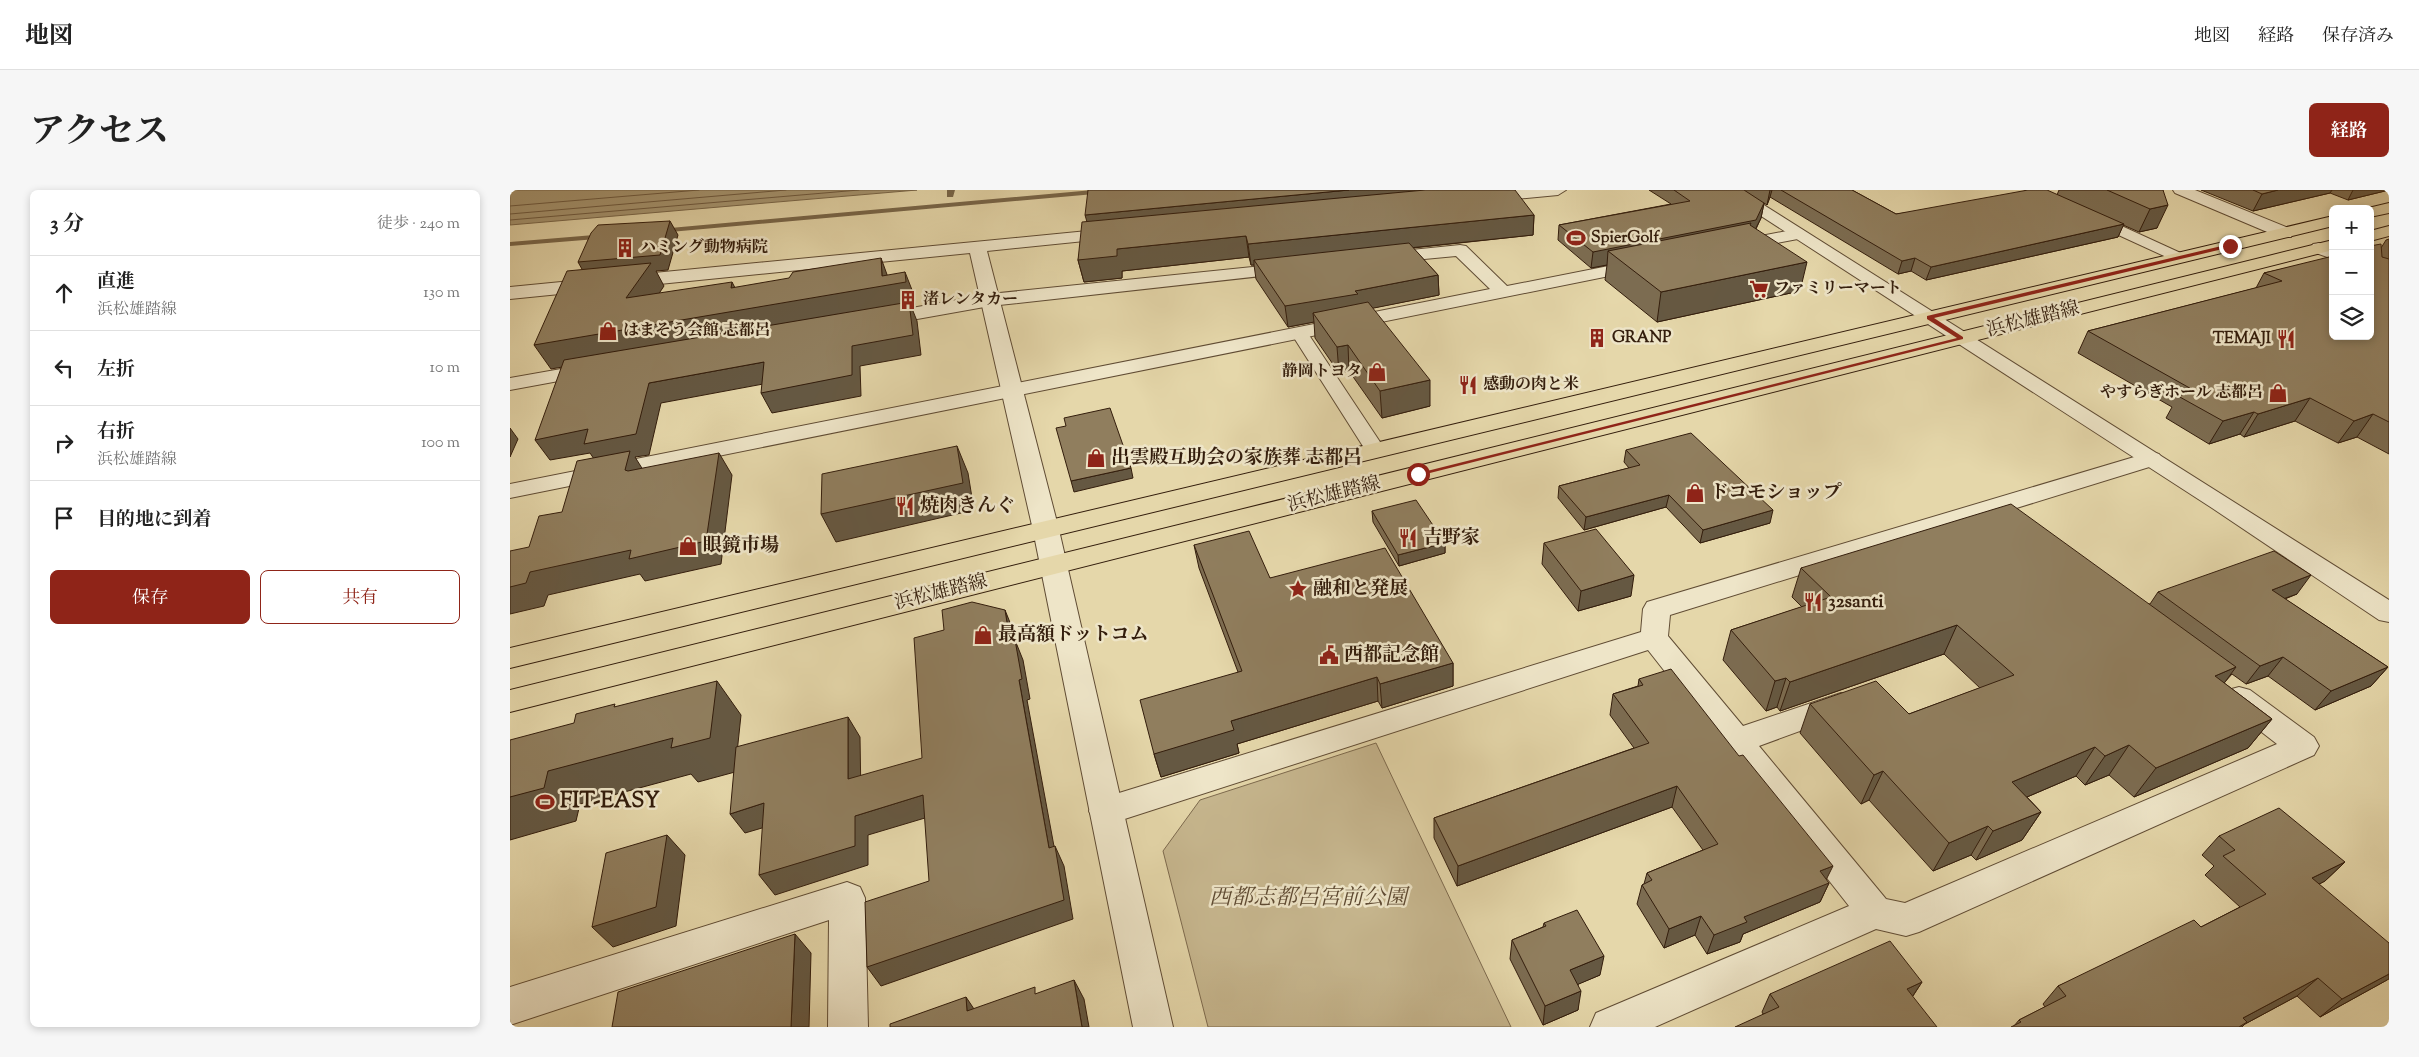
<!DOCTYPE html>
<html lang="ja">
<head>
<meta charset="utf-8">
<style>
  :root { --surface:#fff; --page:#f6f6f6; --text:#222; --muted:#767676; --line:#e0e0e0; --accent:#8f2418 }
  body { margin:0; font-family:"Sorts Mill Goudy","Noto Serif JP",serif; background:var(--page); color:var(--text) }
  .controls { position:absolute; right:15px; top:15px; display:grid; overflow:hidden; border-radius:8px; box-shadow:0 2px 8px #0003 }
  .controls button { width:45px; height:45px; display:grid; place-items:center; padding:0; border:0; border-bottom:1px solid var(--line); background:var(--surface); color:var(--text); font:25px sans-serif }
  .stop { position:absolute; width:15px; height:15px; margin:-11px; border:4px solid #8f2418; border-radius:50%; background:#fff }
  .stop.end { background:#8f2418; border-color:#fff; box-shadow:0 1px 5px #0008 }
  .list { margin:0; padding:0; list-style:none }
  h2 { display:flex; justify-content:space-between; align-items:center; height:65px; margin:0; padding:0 20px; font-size:21px }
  h2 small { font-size:16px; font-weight:400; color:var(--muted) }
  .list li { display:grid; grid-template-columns:32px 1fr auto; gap:15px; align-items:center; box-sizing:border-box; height:75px; padding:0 20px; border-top:1px solid var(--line) }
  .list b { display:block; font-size:19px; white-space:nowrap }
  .list p { margin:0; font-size:16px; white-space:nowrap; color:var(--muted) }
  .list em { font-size:16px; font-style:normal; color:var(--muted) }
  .actions { display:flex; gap:10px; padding:15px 20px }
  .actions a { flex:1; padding:11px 0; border:1px solid var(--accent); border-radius:8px; text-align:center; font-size:18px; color:var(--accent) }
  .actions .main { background:var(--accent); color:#fff }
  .icon { flex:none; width:28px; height:28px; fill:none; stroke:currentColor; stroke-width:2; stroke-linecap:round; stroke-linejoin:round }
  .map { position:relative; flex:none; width:1879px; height:837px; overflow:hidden; border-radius:8px }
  header { display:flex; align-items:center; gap:30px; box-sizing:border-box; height:70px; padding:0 25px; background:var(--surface); border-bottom:1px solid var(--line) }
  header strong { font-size:24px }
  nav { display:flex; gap:28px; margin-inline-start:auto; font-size:18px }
  .intro { display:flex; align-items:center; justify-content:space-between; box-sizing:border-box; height:120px; padding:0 30px }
  h1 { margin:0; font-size:35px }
  .button { padding:12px 22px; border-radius:8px; background:var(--accent); color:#fff; font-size:18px; font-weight:700 }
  main { display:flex; gap:30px; padding:0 30px }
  aside { flex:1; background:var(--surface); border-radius:8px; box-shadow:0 2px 8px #0003 }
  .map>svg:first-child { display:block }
</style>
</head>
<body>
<header>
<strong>地図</strong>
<nav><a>地図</a><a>経路</a><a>保存済み</a></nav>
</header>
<div class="intro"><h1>アクセス</h1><a class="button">経路</a></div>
<main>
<aside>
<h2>3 分<small>徒歩 · 240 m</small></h2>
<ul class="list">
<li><svg class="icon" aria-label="ahead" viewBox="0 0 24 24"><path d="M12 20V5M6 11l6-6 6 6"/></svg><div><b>直進</b><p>浜松雄踏線</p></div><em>130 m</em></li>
<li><svg class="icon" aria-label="left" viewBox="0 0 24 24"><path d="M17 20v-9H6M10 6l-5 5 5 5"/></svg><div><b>左折</b></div><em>10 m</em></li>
<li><svg class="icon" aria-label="right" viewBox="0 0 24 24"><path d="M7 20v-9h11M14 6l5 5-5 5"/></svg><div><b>右折</b><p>浜松雄踏線</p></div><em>100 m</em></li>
<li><svg class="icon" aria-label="arrive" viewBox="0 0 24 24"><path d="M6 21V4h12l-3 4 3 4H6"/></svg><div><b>目的地に到着</b></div></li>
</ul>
<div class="actions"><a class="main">保存</a><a>共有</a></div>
</aside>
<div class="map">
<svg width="1879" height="837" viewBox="0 0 1879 837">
  <rect width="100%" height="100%" fill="#e5d7aa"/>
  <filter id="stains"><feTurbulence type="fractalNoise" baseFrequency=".004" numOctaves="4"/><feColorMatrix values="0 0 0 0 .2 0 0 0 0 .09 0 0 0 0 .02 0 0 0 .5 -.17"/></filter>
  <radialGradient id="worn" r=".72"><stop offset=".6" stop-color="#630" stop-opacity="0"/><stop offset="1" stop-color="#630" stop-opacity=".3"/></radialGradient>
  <path fill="#c7b78f" stroke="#7d6a4e" d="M866,553L1001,837H698L653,661L690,610Z"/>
  <path fill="#a89874" stroke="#79674a" d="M0,0H407L0,35Z"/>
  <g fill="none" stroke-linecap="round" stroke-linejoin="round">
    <path stroke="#6e5a40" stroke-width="1" d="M0,16L189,0
      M0,24L276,0
      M0,30L349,0"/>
    <path fill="#79674a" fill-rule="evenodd" d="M437,0H445L443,7H437Z
      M583,0H611L607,2L149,43L145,41L149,39Z
      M96,44L100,46L99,48L0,56V52Z"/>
    <g stroke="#604c34" stroke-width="2">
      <path id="service" d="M1515,0H1533L1675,65L1678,68L1675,71H1665L1517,3Z
        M789,138L795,139L876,261L873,265L866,267L859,265L856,261L781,143L783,139Z"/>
    </g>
    <g stroke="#604c34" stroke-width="2">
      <path id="minor" d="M1663,0H1685L1781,39L1783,43L1781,47H1769L1665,3Z
        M1287,39L1293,40L1295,44L1293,48L1225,61L1219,60L1216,56L1219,52L1225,51Z
        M1809,53L1823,58V69L1803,62L1800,58L1803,54Z
        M950,55L956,56L997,96L1134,69L1140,70L1143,74L1140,78L1134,79L0,308V294L980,99L946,66L872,73L866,72L863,68L866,64L872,63Z
        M782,73L788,74L791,78L788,82L480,116L368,136L361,134L358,130L361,126L368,124L480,104Z
        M85,173L92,175L95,179L92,183L0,200V188Z
        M1641,262L1649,264L1653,269L1649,274L1160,425L1158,446L1233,536L1331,503L1342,506L1346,514L1342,522L1249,556L1376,709L1395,713L1767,554L1718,516L1714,508L1718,500L1729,497L1740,500L1804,547L1809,556L1804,565L1409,742L1396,746L1366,739L1145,837H1080L1086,823L1339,716L1138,460L596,635L584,631L579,621L584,611L596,607L1131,442L1133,419L1137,412Z
        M337,692L350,697L355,708L358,837H318L319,730L0,835V797Z"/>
    </g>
    <g stroke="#604c34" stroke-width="2">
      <path id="tertiary" d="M997,0H1056L1048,5L972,12L964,7L972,2Z
        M1211,0H1230L1879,410V432L1869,430L1702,318Z
        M608,38L614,39L616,43L614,47L477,61L549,340L663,837H623L523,340L460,63L0,109V97Z"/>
    </g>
    <g stroke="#331d0c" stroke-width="2">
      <path id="primary" d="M1879,13V23L1860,27V19H1854Z
        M1823,26V36L0,478V458Z
        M1879,36V46L1860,51V41Z
        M1823,50V60L0,522V500Z"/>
    </g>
    <use href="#service" fill="#eee5c8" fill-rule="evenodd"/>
    <use href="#minor" fill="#eee5c8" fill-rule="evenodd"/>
    <use href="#tertiary" fill="#eee5c8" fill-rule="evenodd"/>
    <use href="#primary" fill="#e5d7aa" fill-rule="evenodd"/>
  </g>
  <path fill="#7c6c51" stroke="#331d0c" d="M1139,0H1342L1386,24L1547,5L1549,0H1653L1647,38L1629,42L1613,35L1608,47L1416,90L1401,81L1388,84L1260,7L1257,15L1254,13L1251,28L1246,39L1290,101L1147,132L1095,90L1097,75L1081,78L1048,50L1049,35L1161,14Z
    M1691,0H1879L1838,10L1820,3L1743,21Z
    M1024,25L1023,45L903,58L928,85L929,105L862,118L920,216L872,228L839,181L829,183L805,148L804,132L778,137L746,89L744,75H741L739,67L612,81V88L574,92L568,70L577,32Z
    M1879,49V264L1847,247L1828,253L1785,231L1734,247L1730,244L1699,254L1656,228L1662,217L1568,163L1578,141L1746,98L1754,83L1871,58L1876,50Z
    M1116,260L1260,333L1190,353L1156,317L1074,340L1048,308L1049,296L1119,278L1114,272Z
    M862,321L935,353V363L889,376L863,332Z
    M1034,353L1121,406L1068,421L1032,374Z
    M684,355L760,388L943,473V496L872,518L868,511L727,554L729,563L651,587L644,564L728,482L689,378Z
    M1291,378L1640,414L1648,402L1787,404L1775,409L1878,477L1861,496L1805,520L1758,486L1736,494L1722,484L1714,493L1762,529L1738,558L1624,607L1599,585L1575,595L1566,586L1517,607L1531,622L1512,650L1466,670L1461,665L1423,681L1359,610L1351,614L1290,543L1300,514L1399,524L1470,498L1434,464L1270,521L1267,517L1256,521L1213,470L1221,440L1292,417L1282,407Z
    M1129,489L1316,690L1319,693L1310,712L1233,744L1230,752L1197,764L1185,745L1154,758L1127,714L1132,695L1134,694L1137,683L1193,660L1162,617L947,696L924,648V628L1124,558L1100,525L1103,504L1128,496Z
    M1709,646L1835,672L1815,691L1809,694L1877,790L1810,827L1787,806L1735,834L1504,836L1509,830L1535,817L1533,814L1548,796L1691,737L1730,717L1695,685L1704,676L1692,665Z
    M1034,733L1090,785L1068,794V820L1033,835L1000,769L1002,750L1033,737Z
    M1412,792L1403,806L1253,824L1252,822L1260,804Z"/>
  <path fill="#655842" stroke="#331d0c" d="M839,0H981L579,39L575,25Z
    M1260,0H1262L1260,7L1257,15Z
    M1768,0H1822L1820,3L1743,21L1752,4Z
    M1843,0H1879L1838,10Z
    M1254,13L1251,28L1242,46L1098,61L1097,75L1081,78L1083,62Z
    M1658,15L1647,38L1629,42L1640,19Z
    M1024,25L1023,45L747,74L744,70V75H741L738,54Z
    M160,31L168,45L158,80L146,81L154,96L130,132L77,88L68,72Z
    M1614,34L1608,47L1416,90L1421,77Z
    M736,46L739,67L612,81V88L574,92L568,70L607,59Z
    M371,68L379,90L395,82L404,105L405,115L401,116L407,131L411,165L350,176L351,206L262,223L251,203L342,156L400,116L41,179L24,155L221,98L222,92L234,115L372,86Z
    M1405,68L1401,81L1388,84L1392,71Z
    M1297,72L1290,101L1147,132L1151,102Z
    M928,85L929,105L849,121L803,123L804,132L778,137L775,116L845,101Z
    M838,155L839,181L829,183L827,157Z
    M254,172L264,192L151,213L139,265L125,267L135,283L130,302L88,275L80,263L40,270L25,250L139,193Z
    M920,190V216L872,228L870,201Z
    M1800,208L1785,231L1734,247L1748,224Z
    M1744,222L1730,244L1699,254L1713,231Z
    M1863,224L1847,247L1828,253L1844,231Z
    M0,238L8,249L0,267Z
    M447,256L458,283L464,320L326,352L311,324Z
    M209,263L222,285L211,374L135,391L130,384L38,405L34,416L0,424V397L20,382Z
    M621,278L623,288L564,302L561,291Z
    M1159,305L1156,317L1074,340L1076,327Z
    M1263,320L1260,333L1190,353L1193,340Z
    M935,353V363L889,376L888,365Z
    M1124,385L1121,406L1068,421L1071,401Z
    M1801,385L1787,404L1748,418L1762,400Z
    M495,420L503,440L508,471L500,451Z
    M1447,435L1434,464L1270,521L1280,492Z
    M505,450L513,470L520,509L517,510L548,678L539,658L509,490Z
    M1773,467L1758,486L1736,494L1750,476Z
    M943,473V496L872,518L870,494Z
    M1726,477L1704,507L1705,486Z
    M1878,477L1861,496L1805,520L1821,501Z
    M867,487L868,511L727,554L729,563L651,587L644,564L721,531Z
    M1276,488L1267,517L1256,521L1265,491Z
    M207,491L231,525L225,582L188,592L181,584L70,614L66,631L0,650V607L38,581Z
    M338,527L350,547L351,609L338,589Z
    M1762,529L1738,558L1624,607L1646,578Z
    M1619,555L1599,585L1575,595L1595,566Z
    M1585,557L1566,586L1484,621L1502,592Z
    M1373,581L1359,610L1351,614L1364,585Z
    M1167,596L1162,617L947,696L948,676Z
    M413,605L425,625L358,645V675L265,705L249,685L345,626Z
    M254,613L269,633L235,643L220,624Z
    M1531,622L1512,650L1466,670L1483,641Z
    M1478,636L1461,665L1423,681L1439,653Z
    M157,645L175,665L166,736L103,757L82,737Z
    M545,656L554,676L563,729L371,796L357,777Z
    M1835,672L1815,691L1783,708L1802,688Z
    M1323,676L1314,694L1319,693L1310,712L1233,744L1230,752L1197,764L1204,745L1310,681Z
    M1191,726L1185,745L1154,758L1159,739Z
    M285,744L301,763L299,837H281Z
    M1094,766L1090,785L1057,799L1060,780Z
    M1879,784V789L1877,790L1810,827L1832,809Z
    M1808,788L1787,806L1735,834L1732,837H1723L1733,828Z
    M564,790L574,809L579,837H572Z
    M1412,792L1400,810L1397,799Z
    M1071,801L1068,820L1033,835L1035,816Z
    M456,807L468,825L457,821Z"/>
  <path fill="#907e5e" stroke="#331d0c" d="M578,0H839L575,25Z
    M915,0H1005L1024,25L738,54L736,46L607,59V66L568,70L572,32Z
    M1164,0H1234L1254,13L1246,30L1083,62L1049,35L1180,11Z
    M1271,0H1342L1386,24L1518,0H1537L1614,34L1421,77L1405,68L1392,71Z
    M1597,0H1653L1658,15L1640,19Z
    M1743,0H1768L1752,4Z
    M160,31L150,65L68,72L81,43L88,35Z
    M1241,33L1240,35L1297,72L1151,102L1098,61Z
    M899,53L928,85L845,101L848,104L775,116L744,70Z
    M1871,54L1872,67L1879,69V232L1863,224L1844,231L1800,208L1748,224L1744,222L1713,231L1668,206L1685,201L1578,141L1772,91L1754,83L1823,66V146H1860V56Z
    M371,68L372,86L395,82L396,92L24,155L57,81L141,73L116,108L222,92L221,98L279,88L283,82Z
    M399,112L403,145L342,156V185L251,203L254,172L139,193L126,244L74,254L78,239L25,250L54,170Z
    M858,112L920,190L870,201L838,155L827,157L803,123Z
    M600,218L621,278L561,291L546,238L556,236L554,228Z
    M1181,243L1263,320L1193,340L1159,305L1076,327L1049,296L1130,275L1116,260Z
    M447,256L453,293L311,324L312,284Z
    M120,261L115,280L118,281L209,263L196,351L119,369L121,360L20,382L16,393L0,397V361L19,357L29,326L52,322L67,271Z
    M906,310L935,353L888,365L862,321Z
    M1501,314L1726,477L1705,486L1762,529L1646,578L1619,555L1595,566L1585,557L1502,592L1531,622L1483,641L1478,636L1439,653L1373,581L1364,585L1300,514L1366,491L1399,524L1504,485L1447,435L1280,492L1276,488L1265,491L1221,440L1321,407L1291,378Z
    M1086,339L1124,385L1071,401L1034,353Z
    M739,341L760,388L875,358L943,473L870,494L867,487L721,531L724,540L644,564L630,510L732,481L684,355Z
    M1764,361L1801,385L1762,400L1878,477L1821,501L1773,467L1750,476L1648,402Z
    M462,412L495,420L500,451L505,450L512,489L509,490L539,658L545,656L554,710L357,777L355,712L419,691L413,605L345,626V656L249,685L254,613L220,624L226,557L338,527V589L412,568L404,448L434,440L432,420Z
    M1161,479L1229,566L1233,565L1323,676L1310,681L1319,693L1234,727L1237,732L1204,745L1191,726L1159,739L1132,695L1142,690L1137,683L1208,654L1167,596L948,676L924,628L1139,553L1103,504L1133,495L1129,489Z
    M207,491L200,548L161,558L163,548L38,581L34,598L0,607V550L64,533L66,524L105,514L104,517Z
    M1769,618L1835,672L1802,688L1879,753V784L1832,809L1808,788L1733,828L1737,832L1729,837H1501L1511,832L1509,830L1556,806L1548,796L1684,730L1691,737L1756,704L1713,666L1725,660L1709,646Z
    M157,645L146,717L82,737L96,663Z
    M1067,720L1094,766L1060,780L1071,801L1035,816L1002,750L1036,736L1034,733Z
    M285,744L281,837H102L108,802Z
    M1380,751L1412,792L1397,799L1427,837H1225L1269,817L1260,804Z
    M564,790L572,837H380V834L456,807L457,821L525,797V804Z"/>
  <path fill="#8f2418" d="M1720,54L1721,57L1424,128L1453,147V149L908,286L905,284L1447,148L1417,129V126Z"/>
  <defs>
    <g id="stadium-bare" transform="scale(1.5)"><path d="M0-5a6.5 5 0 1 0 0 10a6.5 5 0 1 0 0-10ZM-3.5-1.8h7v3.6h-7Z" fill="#8f2418" stroke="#eee5c8" stroke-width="2.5" paint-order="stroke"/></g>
    <g id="building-bare" transform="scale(1.5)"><path d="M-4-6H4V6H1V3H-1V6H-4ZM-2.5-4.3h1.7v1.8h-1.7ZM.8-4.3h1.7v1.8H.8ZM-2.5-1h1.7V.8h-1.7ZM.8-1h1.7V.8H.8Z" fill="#8f2418" stroke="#eee5c8" stroke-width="2.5" paint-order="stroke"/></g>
    <g id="supermarket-bare" transform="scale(1.5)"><path d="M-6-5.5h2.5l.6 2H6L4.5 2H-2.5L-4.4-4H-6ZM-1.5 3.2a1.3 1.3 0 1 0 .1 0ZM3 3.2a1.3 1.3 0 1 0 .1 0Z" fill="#8f2418" stroke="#eee5c8" stroke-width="2.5" paint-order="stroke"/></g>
    <g id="shop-bare" transform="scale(1.5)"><path d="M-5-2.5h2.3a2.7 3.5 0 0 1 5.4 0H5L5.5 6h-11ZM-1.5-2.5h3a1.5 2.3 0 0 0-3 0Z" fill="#8f2418" stroke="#eee5c8" stroke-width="2.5" paint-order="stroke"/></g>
    <g id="restaurant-bare" transform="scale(1.5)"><path d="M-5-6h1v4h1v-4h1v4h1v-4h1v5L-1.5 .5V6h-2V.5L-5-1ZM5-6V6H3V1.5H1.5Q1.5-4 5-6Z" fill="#8f2418" stroke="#eee5c8" stroke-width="2.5" paint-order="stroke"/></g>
    <g id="sight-bare" transform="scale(1.5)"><path d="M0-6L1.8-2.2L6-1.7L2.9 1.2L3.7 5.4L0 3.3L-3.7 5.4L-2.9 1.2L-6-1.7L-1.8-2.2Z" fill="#8f2418" stroke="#eee5c8" stroke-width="2.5" paint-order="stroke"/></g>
    <g id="civic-bare" transform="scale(1.5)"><path d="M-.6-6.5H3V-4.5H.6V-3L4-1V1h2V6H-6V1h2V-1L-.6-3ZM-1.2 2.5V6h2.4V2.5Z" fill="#8f2418" stroke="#eee5c8" stroke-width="2.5" paint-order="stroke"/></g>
  </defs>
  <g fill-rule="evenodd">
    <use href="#stadium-bare" x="1066" y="48"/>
    <use href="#building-bare" x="115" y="58"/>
    <use href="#supermarket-bare" x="1249" y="99"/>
    <use href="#building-bare" x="398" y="110"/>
    <use href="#shop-bare" x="98" y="141"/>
    <use href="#building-bare" x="1087" y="148"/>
    <use href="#restaurant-bare" x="1776" y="149"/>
    <use href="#shop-bare" x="867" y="182"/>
    <use href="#restaurant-bare" x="958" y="195"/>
    <use href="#shop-bare" x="1768" y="203"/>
    <use href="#shop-bare" x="586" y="268"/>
    <use href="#shop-bare" x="1185" y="303"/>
    <use href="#restaurant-bare" x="395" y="316"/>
    <use href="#restaurant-bare" x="898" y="348"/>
    <use href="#shop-bare" x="178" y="356"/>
    <use href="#sight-bare" x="788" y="399"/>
    <use href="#restaurant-bare" x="1303" y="412"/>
    <use href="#shop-bare" x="473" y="445"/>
    <use href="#civic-bare" x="819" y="465"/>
    <use href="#stadium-bare" x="35" y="612"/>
  </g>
  <g text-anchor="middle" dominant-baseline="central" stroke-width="5" stroke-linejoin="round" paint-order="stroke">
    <g font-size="16" font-weight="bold" fill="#331d0c" stroke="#eee5c8" text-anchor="start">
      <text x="1081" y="48">SpierGolf</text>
      <text x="130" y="58">ハミング動物病院</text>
      <text x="1264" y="99">ファミリーマート</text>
      <text x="413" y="110">渚レンタカー</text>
      <text x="113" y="141">はまそう会館 志都呂</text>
      <text x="1102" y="148">GRANP</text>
      <text x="1761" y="149" text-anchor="end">TEMAJI</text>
      <text x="852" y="182" text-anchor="end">静岡トヨタ</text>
      <text x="973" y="195">感動の肉と米</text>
      <text x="1753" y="203" text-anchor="end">やすらぎホール 志都呂</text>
    </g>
    <g font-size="19" fill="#331d0c" stroke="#eee5c8">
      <text transform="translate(1523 130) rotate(-14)">浜松雄踏線</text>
      <text transform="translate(824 305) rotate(-14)">浜松雄踏線</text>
      <text transform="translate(431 403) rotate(-14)">浜松雄踏線</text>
    </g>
    <g font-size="19" font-weight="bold" fill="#331d0c" stroke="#eee5c8" text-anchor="start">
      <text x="601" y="268">出雲殿互助会の家族葬 志都呂</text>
      <text x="1200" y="303">ドコモショップ</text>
      <text x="410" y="316">焼肉きんぐ</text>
      <text x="913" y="348">吉野家</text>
      <text x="193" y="356">眼鏡市場</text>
      <text x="803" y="399">融和と発展</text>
      <text x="1318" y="412">32santi</text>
      <text x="488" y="445">最高額ドットコム</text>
      <text x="834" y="465">西都記念館</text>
    </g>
    <g font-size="22" font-weight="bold" fill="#331d0c" stroke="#eee5c8" text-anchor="start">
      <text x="50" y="612">FIT-EASY</text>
    </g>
    <g font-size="22" font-style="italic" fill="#5f4b33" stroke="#eee5c8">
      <text x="798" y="709">西都志都呂宮前公園</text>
    </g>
  </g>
  <rect width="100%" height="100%" filter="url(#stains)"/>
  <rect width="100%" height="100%" fill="url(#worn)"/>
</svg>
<div class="controls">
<button>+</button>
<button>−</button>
<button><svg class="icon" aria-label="layers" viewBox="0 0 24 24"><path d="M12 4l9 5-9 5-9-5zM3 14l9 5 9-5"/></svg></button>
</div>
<div class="stop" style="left:908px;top:284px"></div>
<div class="stop end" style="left:1720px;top:56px"></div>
</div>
</main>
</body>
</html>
